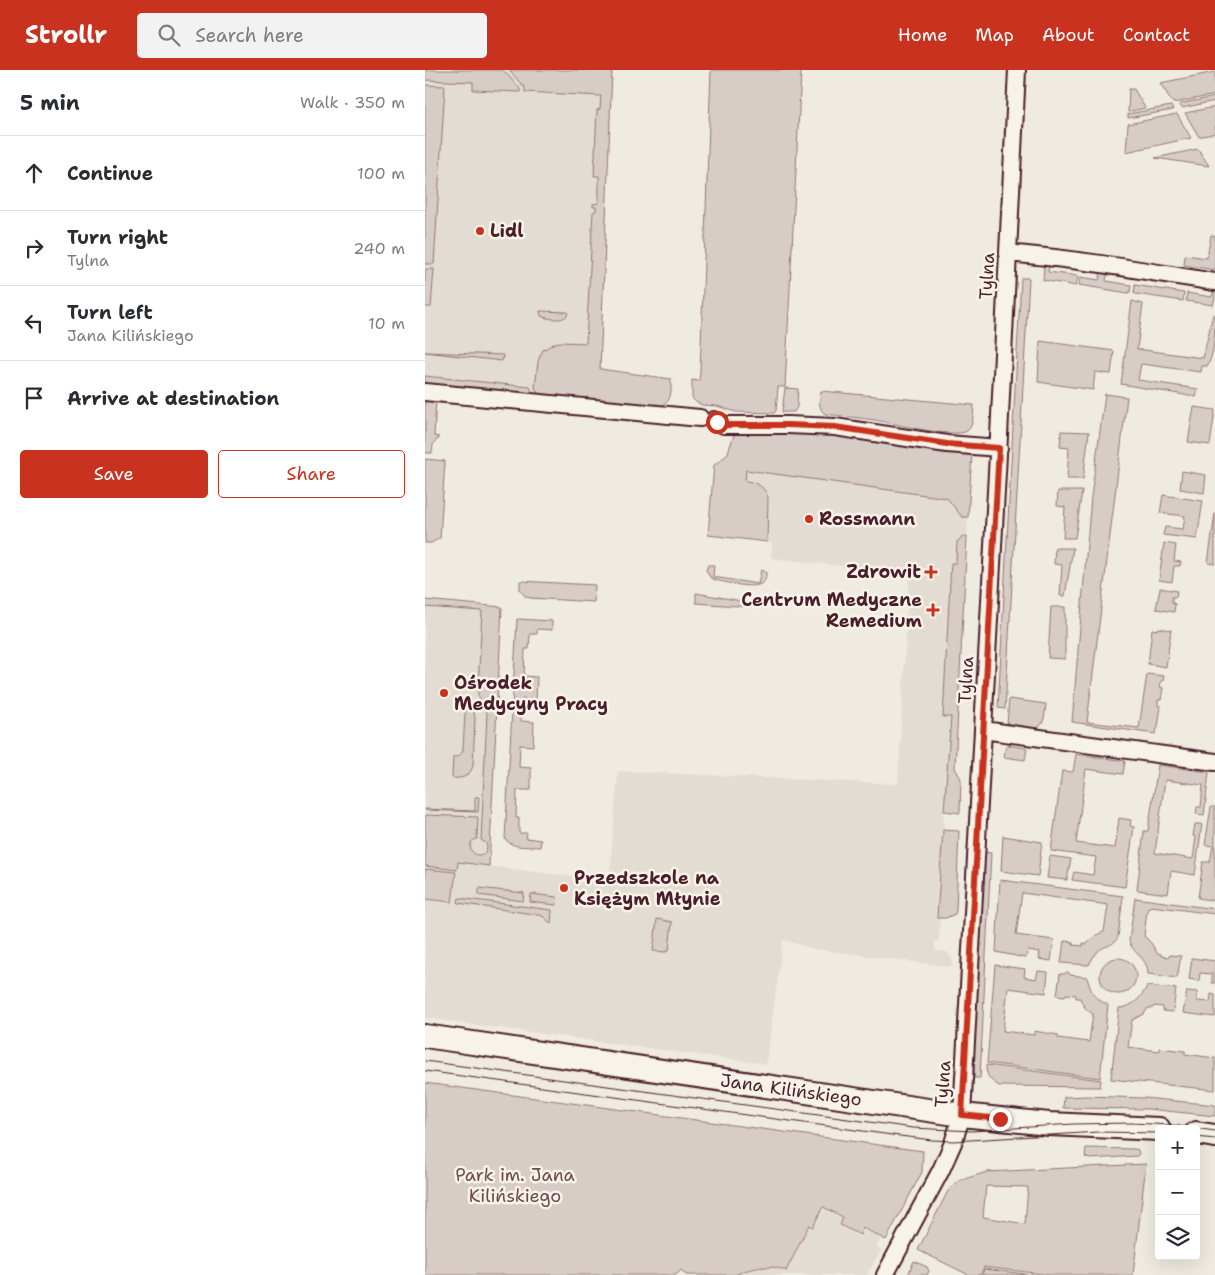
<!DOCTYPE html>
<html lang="en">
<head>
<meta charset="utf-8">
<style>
  :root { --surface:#fff; --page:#f2f2f3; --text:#2b2b33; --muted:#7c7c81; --line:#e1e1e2; --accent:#c8321e }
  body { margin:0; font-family:"Shantell Sans",sans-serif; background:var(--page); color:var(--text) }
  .controls { position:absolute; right:15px; bottom:15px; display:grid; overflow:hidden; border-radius:5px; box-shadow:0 5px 20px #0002 }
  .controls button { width:45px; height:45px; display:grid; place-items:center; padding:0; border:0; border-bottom:1px solid var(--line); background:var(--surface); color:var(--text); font:25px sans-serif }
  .stop { position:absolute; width:15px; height:15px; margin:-11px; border:4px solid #c8321e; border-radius:50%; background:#fff }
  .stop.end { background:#c8321e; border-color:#fff; box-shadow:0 1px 5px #0008 }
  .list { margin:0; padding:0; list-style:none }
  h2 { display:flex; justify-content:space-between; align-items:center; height:65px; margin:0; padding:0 20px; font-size:21px }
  h2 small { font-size:16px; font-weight:400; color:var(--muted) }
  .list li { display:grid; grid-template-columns:32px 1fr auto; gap:15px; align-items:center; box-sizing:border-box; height:75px; padding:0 20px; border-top:1px solid var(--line) }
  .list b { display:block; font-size:19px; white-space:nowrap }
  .list p { margin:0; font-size:16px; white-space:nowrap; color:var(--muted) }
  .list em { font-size:16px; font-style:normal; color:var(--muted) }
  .actions { display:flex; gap:10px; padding:15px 20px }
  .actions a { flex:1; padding:11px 0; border:1px solid var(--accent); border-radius:5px; text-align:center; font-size:18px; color:var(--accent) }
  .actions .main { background:var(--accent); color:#fff }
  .icon { flex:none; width:28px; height:28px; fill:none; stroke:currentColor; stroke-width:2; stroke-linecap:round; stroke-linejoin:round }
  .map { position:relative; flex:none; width:790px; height:1205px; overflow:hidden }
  header { display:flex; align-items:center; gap:30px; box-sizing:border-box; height:70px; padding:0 25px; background:var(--accent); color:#fff }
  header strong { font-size:24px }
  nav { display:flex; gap:28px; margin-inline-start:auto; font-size:18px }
  .search { width:350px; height:45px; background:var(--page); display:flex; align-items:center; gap:12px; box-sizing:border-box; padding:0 18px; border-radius:5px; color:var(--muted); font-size:19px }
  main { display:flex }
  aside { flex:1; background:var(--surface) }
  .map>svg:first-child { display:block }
</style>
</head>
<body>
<header>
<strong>Strollr</strong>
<div class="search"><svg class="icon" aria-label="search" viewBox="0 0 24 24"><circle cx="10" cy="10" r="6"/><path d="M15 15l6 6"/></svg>Search here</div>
<nav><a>Home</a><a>Map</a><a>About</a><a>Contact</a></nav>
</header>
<main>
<aside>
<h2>5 min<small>Walk · 350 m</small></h2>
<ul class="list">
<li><svg class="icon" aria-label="ahead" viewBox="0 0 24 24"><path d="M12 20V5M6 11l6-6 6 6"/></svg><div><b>Continue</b></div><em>100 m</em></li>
<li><svg class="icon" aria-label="right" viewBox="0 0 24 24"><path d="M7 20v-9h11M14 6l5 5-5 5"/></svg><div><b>Turn right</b><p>Tylna</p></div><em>240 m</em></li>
<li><svg class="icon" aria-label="left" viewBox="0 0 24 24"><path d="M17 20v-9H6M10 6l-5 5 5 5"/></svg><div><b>Turn left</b><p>Jana Kilińskiego</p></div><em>10 m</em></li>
<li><svg class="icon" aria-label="arrive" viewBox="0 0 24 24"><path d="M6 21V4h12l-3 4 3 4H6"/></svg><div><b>Arrive at destination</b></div></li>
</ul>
<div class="actions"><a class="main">Save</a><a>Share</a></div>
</aside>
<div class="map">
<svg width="790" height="1205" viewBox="0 0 790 1205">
  <rect width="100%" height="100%" fill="#f0ebe0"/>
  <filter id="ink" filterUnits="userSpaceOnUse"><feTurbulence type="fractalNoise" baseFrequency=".02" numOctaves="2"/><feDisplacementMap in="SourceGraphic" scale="10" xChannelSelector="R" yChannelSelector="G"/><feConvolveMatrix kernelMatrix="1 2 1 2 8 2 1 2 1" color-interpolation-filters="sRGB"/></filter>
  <g filter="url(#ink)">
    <path fill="#e3dcd2" d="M0,0H187L175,299L169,333L0,317Z
      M320,400L544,427L542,467L526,647L512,848H515L514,871H510V880L522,882L527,888V897L389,879L358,870L341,994L0,948V530L77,537L64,796L184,811L193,701L473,714L484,504L346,488L347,473L342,472L343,427L341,422L334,415L327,411H319Z
      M400,1139L417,1148L413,1155L435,1167L439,1160L456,1168L452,1177L456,1180L442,1205H310L315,1202L335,1197L356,1198L361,1200L385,1156L389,1158Z"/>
    <path fill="#d8cdc6" stroke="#917678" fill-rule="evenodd" d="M0,0H78L95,19V22L48,20V12L0,10Z
      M84,0H187L175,299L246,309C246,323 248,332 232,338L115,328L110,317L113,292L115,286L118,280L130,273L135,272L161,273L168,142L171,141V137H168V134L174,133V106H169L172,40L175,39L176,26L100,22V18Z
      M286,0H376L360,317H353L351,341L349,343L311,342L292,336L277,335L271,332L267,328V310L274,311L275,303Z
      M790,2V25L748,33L735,13Z
      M0,15L20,16L9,194H0Z
      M704,19H709L720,38L703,42Z
      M790,27V31L757,38L754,34Z
      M746,36L748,40L703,48V44Z
      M790,37V63L774,67L760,43Z
      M752,44L766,68L701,82L703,54Z
      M773,79L784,96L730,88Z
      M786,165L790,166V200L759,195L760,185L782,188Z
      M619,196L624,197L623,202L653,206L651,216L618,210Z
      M0,199H9L6,237H0Z
      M676,203L682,204L681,211L706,215L705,222L703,223L654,215L655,207L674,210Z
      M596,208H604L580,639L573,638Z
      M710,215L759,223L758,231L711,224L709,223Z
      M789,219H790V228L788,235L761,231L762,223L787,227Z
      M707,231L718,234L712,279L778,288L788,244L790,245C790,260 790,284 782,296H777L776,302L716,294L713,310L773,319L771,327L696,314Z
      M115,241L143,242L142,246C136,251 123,249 116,246Z
      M615,271L689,281L686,304L670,302L668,320L613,312Z
      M0,282L78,285L77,291Z
      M0,306L105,317L109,328L0,317Z
      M360,318L373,319L372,337L369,342H357Z
      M396,321L549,335C548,343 549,356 542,361C530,369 467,353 450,350C434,348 417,346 400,344C392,337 395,330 396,321Z
      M680,324L702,327L662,652L714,658L722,604L739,606L738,611H736L735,617L738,618L736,630H733V636H736L733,657L730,664L647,652L666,427Z
      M0,327L11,328L9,366L14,367V369C7,371 8,377 7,383H0Z
      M769,337L790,340L785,375L763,372Z
      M636,361L664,362L658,409H642L644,378L635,377Z
      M313,364H395L431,367L547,383L543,447H537L522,428L321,400L320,411C331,412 339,416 343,427L342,472L283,465L289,395L302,385L309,365Z
      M0,389L20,391L15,468L6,473H0Z
      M757,401L781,405L779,423L755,419Z
      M633,421H657L650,468H638L640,437L632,436Z
      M738,425L778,431L772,469L738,465L740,457L758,459L760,446L735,443Z
      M790,443V494L783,493Z
      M537,467H542L530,698L536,709L535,743L519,741L526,647H518L526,493H531L532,472Z
      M739,473L751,475L749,491L756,492L755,496H749L747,512L734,510Z
      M630,478H648L640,526H635L637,495L629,494Z
      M283,495H289L288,507L333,514L336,500L341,502C341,506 341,511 337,513C329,520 300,512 290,510L285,507L281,500Z
      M95,511L170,515L169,532L105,528L100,526L95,520Z
      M735,518L752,521L751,527H747V533L750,534L749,542L731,539Z
      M271,523L322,532L326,537L271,533Z
      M0,530L77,537L64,796L33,792L32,800L0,796V745L53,747L52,769C46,770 44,775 46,780C50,786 54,786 60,783L62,777L61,773L56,770L62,644L53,625V619L57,541L0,537Z
      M626,537H640V589L623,588Z
      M92,549L127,551V560L112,559V564H105L104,579H100L99,606L112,607L111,630L97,629L96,651L109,652L108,676L95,675L94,697L106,698V720H92L91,748H94V763H102L101,768L116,770L115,777C103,776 88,779 80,769Z
      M733,558L746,560L741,597L723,594L727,559L732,560Z
      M41,626L49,643L50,648L48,696C44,707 37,709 27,708L28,687C33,687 36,686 38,680Z
      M584,629L621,634C620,642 620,655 612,658L582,654Z
      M581,675L602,678L600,690L579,687Z
      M651,684L700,691L698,704L661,699L651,773L690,778L694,748L706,750L705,756L709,757L700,817L647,810L649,802L668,805L671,787L626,781L637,701L648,702Z
      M733,695L784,702L779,745L771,744L772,737H776L778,715L740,710L730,783L768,789L771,767L768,766L770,754H777L770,805L746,801L743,824L712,820L719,761H723Z
      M50,727H54L53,742L0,740V739L50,741Z
      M786,737H790V831L773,828L778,792H785L788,776L780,775Z
      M518,760L534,761L531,840L530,844L521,848H512Z
      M578,766L617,772L613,806L576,801Z
      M559,782L566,783L555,1008H549L550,939Z
      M625,786L646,789L642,810L622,808Z
      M0,799L31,802L27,832L0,829Z
      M575,810L698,826L693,867C688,877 680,875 673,881C669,885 666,891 664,895L636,893L639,871L648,872V875L658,876V873L662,874C667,868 671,864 679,862L683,835L597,823L591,865L629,870L626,891L614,889L615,882L603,880L601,888L571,882Z
      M54,818L99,823L98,831L54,825Z
      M106,824L132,827L131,835L105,832Z
      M34,828L127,840L126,854L119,847L115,845L33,833Z
      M710,828L790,839V844L726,836L722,840L719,866L726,873L732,883L736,884V886L744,887L745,885L756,886L752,908L723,904C723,887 708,885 704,871Z
      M232,849L247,852L244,880L241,882L228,881Z
      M767,888L790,891V913H787V904L775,903L774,911L764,909Z
      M675 906a18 18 0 1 1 36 0a18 18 0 1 1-36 0Z
      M570,895L600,899L599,907L611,909L613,901L623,902L621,923L583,918L578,961L609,965V961L633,965V968L664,972L668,944C661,940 658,936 655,928H651V925L641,924L640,926L632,925L635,904H639L643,902L644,903L645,905L662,907C665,921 670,929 683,935L675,1008L562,993Z
      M722,916L751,919L748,942L738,941V937L729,936L728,938H723L719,944L707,950L703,977L734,981V978L760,981V984L790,988V1020L686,1009L694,938C708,937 717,927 722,916Z
      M762,921L772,922V931L785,932L786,924L790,925V947L758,943Z
      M561,995L676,1010L675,1017L574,1016C565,1010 561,1006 561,995Z
      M0,1013L498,1081L497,1102L461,1170L438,1158L435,1165L415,1155L418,1147L398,1137L388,1157L384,1155L361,1201C348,1193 323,1198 310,1205H261L256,1200L251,1205H0Z
      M662,1026L719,1028L781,1034L790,1035V1046L723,1039L638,1038L639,1027Z
      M661,1078L710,1079L713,1080L714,1084L712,1086L665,1089L660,1087Z
      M721,1094L708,1205H626L559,1197L555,1205H544L493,1180L523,1121L533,1111L562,1102ZM561,1116L603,1117L600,1154L558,1147Z
      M489,1191L502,1197L504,1201L502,1205H483Z
      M559,1199L608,1205H557Z"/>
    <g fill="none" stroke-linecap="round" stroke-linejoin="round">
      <g stroke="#4a1f2b" stroke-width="20">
        <path id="street" d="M583,183C653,189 721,201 790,212
          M0,322L275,348
          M289,350L299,355H363L410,357L522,374L574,378
          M558,660L790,692
          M460,1205L516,1100L528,1073L537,1045L574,366L592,0"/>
      </g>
      <g stroke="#4a1f2b" stroke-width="26">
        <path id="secondary" d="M0,966L537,1045L624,1054L734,1059
          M771,1063L790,1066"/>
      </g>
      <use href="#street" stroke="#f7f3e8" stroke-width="16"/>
      <use href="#secondary" stroke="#f7f3e8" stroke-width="22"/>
      <path stroke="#4a1f2b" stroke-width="1" d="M0,991L488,1058L547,1061L648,1054L707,1053L747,1055L790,1061
        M0,1001L467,1065L507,1070L529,1071L673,1062L734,1063
        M771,1067L790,1069"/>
    </g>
  </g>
  <g fill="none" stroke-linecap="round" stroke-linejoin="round" filter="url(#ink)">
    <path stroke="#c8321e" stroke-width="6" d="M292,352L299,355H363L410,357L522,374L574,378L537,1045L575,1049"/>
  </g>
  <g fill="#c8321e" stroke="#f7f3e8" stroke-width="2">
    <circle cx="55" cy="161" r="5"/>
    <circle cx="384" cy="449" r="5"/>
    <path d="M503.5 494.5h5v5h5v5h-5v5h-5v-5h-5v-5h5z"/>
    <path d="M505.5 532.5h5v5h5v5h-5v5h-5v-5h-5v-5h5z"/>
    <circle cx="19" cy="623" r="5"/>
    <circle cx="139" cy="818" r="5"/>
  </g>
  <g text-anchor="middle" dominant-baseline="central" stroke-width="5" stroke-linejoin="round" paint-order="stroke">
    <g font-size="18" font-weight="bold" fill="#4a1f2b" stroke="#f7f3e8" text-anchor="start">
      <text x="65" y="161">Lidl</text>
      <text x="394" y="449">Rossmann</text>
      <text x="496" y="502" text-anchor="end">Zdrowit</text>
      <text x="497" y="530" text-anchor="end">Centrum Medyczne<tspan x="497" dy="21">Remedium</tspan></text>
      <text x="29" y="613">Ośrodek<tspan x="29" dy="21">Medycyny Pracy</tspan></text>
      <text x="149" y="808">Przedszkole na<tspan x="149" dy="21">Księżym Młynie</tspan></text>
    </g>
    <g font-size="18" fill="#4a1f2b" stroke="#f7f3e8">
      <text transform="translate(562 206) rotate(-87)">Tylna</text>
      <text transform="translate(541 610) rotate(-87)">Tylna</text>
      <text transform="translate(518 1014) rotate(-86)">Tylna</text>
      <text transform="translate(366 1020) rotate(8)">Jana Kilińskiego</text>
    </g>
    <g font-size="18" fill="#6e4a52" stroke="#f7f3e8">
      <text x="90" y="1105">Park im. Jana<tspan x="90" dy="21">Kilińskiego</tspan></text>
    </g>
  </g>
</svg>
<div class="controls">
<button>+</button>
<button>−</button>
<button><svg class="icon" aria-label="layers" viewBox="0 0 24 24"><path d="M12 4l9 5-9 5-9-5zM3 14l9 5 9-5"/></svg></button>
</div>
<div class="stop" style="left:292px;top:352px"></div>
<div class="stop end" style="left:575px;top:1049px"></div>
</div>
</main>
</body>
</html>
